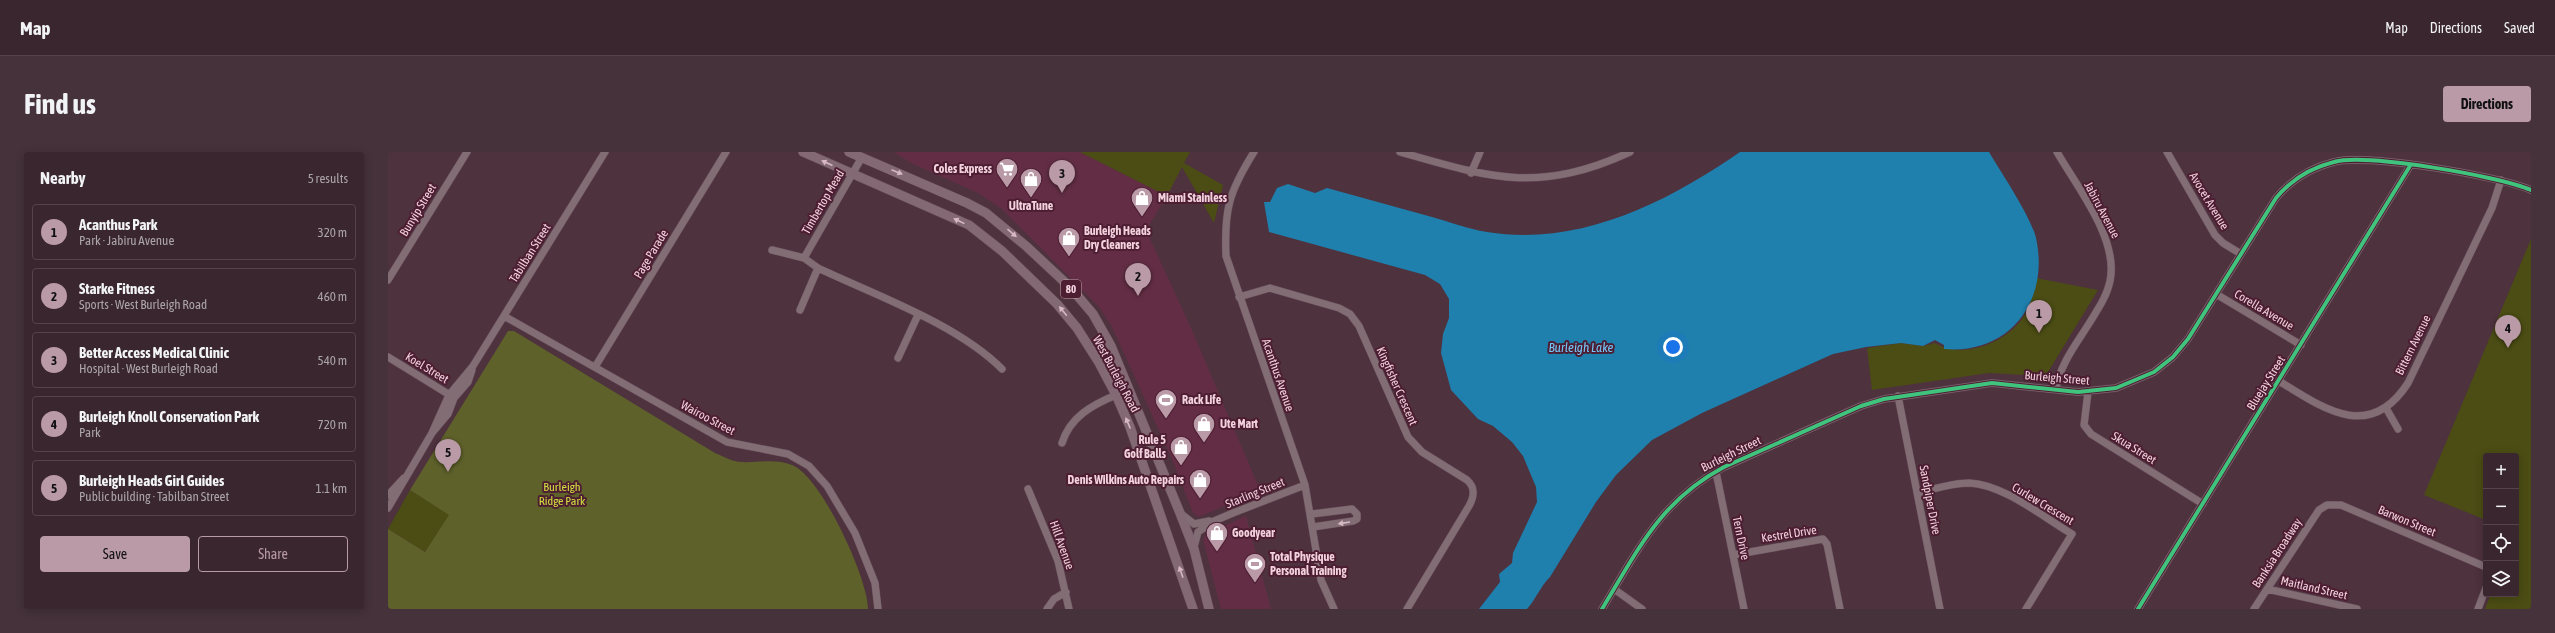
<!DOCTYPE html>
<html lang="en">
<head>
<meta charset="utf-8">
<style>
  :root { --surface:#3a262e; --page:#45323a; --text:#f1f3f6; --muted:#aba5aa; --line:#54434a; --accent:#b99aa6 }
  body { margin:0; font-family:"Asap Condensed",sans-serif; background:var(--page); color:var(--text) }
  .controls { position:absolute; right:12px; bottom:12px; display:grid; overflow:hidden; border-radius:4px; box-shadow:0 2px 10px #0003 }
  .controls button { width:36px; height:36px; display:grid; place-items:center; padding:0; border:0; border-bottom:1px solid var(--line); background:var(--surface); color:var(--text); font:20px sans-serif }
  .you { position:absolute; left:1285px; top:195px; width:14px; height:14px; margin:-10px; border:3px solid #fff; border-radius:50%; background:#1a73e8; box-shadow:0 0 0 6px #1a73e833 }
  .badge { display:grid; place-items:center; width:26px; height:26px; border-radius:50%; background:var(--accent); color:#111; font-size:13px; font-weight:700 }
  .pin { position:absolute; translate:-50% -33px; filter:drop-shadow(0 1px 2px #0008) }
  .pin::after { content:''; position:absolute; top:21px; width:14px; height:12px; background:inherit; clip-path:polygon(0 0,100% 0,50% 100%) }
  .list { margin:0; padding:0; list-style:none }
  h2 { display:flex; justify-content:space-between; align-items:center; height:52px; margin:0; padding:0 16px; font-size:17px }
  h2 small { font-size:13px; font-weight:400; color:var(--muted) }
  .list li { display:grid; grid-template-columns:26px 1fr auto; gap:12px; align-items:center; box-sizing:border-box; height:56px; margin:0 8px 8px; padding:0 8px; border:1px solid var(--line); border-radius:4px }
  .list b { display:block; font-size:15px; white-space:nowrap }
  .list p { margin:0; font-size:13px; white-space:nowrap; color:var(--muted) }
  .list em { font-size:13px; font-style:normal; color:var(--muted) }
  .actions { display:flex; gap:8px; padding:12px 16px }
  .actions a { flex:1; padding:9px 0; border:1px solid var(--accent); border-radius:4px; text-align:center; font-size:14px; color:var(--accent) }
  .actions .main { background:var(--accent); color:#111 }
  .icon { flex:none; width:22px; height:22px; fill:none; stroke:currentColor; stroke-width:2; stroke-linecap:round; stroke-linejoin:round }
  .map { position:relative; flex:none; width:2143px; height:457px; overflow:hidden; border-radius:4px }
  header { display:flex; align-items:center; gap:24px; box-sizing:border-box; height:56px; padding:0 20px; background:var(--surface); border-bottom:1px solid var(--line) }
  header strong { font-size:19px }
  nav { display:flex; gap:22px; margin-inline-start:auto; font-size:14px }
  .intro { display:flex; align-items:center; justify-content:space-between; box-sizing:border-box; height:96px; padding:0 24px }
  h1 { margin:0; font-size:28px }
  .button { padding:10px 18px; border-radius:4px; background:var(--accent); color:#111; font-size:14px; font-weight:700 }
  main { display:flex; gap:24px; padding:0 24px }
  aside { flex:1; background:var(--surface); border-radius:4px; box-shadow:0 2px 10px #0003 }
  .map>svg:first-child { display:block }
</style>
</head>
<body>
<header>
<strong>Map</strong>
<nav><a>Map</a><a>Directions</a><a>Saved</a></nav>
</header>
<div class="intro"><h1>Find us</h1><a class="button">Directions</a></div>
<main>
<aside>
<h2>Nearby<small>5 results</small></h2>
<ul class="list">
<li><span class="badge">1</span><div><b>Acanthus Park</b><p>Park · Jabiru Avenue</p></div><em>320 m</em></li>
<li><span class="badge">2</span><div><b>Starke Fitness</b><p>Sports · West Burleigh Road</p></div><em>460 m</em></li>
<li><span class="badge">3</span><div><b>Better Access Medical Clinic</b><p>Hospital · West Burleigh Road</p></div><em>540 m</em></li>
<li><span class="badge">4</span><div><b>Burleigh Knoll Conservation Park</b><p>Park</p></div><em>720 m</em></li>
<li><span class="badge">5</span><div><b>Burleigh Heads Girl Guides</b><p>Public building · Tabilban Street</p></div><em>1.1 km</em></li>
</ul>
<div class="actions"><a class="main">Save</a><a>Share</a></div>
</aside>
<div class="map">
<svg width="2143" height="457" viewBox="0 0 2143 457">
  <rect width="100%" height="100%" fill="#4e323e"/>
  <path fill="#632e45" d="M506,0H692L779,44L758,78L803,176L872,338L811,365L805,361L784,307L724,175L711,155L614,57L590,41L523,11Z
    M858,364L883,457H833L815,387L818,382Z"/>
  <path fill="#4b4d14" d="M692,0H802L796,11L835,33L826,71L794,15L779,44Z
    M2143,87V457H2097L2103,442H2128V304H2098V368L2036,343Z
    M1648,126L1710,138L1660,220L1653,224L1601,221L1484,238L1479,196L1513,191L1535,194L1547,191C1575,208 1619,191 1636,164C1643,153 1646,138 1648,126Z
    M22,338L62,363L37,400L0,377Z"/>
  <path fill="#5e612a" d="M120,179H126L327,301C335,304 345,310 353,310C371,311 387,306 404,313C433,324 480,426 480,457H0V377L37,400L61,363L22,338Z"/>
  <path fill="#1f7fad" d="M1352,0H1601C1613,20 1643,65 1648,86C1662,149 1621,203 1556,197V193L1547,188L1535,194L1513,191L1478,195L1445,202L1314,261L1264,288L1228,323L1208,350L1162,425C1152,435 1148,447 1139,457H1091L1112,430L1111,422L1124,411L1125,401L1149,350L1148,335L1135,304L1124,290L1105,274L1090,267L1063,238L1053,201L1055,182L1061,166V147L1052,132L1037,123L881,80L876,50H882L889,36L900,32L927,41L939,36C974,46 1009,55 1044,65C1062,70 1080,77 1099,80C1191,95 1278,51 1352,0Z"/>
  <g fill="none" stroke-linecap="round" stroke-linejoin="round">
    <g stroke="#684f5a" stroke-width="8">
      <path id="minor" d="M866,0C841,40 836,57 838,104L917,333L933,428L946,457
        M1012,0C1103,26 1150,42 1242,0
        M1779,0L1827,83L1835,91L1853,102
        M1083,21L1092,0
        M384,98L416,106L430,116C489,144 569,172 614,217
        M416,106L474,5
        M0,128L79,0
        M1828,142L1913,193
        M851,145L882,136L951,156L962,162L971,174L1020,285L1034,300L1079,328C1088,336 1086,345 1081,354L1019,457
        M412,158L430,116
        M116,164L339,290L400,302L421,314L439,334L467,381L487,431L490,457
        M0,205L65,245
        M510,206L530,163
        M207,215L338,0
        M1891,229C1936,257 1982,290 2020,231L2104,56L2113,28
        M1668,237C1672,212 1689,191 1702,170C1710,157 1719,144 1722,129C1731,87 1689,35 1669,0
        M1700,240L1696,273L1703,282L1815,352
        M1510,244L1552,457
        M1998,256L2010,277
        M44,281L61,243L85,214L217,0
        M674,291C682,265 704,253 728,243
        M1328,320L1356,457
        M640,337L670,409L681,457
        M1530,341C1546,337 1564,331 1581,331C1615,332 1655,365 1684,382L1638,457
        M0,343L16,326
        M0,356L44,281L60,262L66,246L80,230L84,218
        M792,361L806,372L821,369
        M924,362L964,357L969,362V367L965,369L925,375
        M806,395L810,380L826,369L845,361L917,333
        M1345,403L1435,387L1439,392L1452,457
        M1226,437L1254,457
        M1879,437L1969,457
        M659,457L666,447L678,440
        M1214,457C1250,398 1272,349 1336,315L1473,254L1496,247L1604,231L1690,240L1728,236L1766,220L1785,205L1800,187L1888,46C1903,28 1922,16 1946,10C1977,1 2111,24 2143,38
        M1750,457L2022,14
        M1866,457L1931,358L1939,353H1953L2098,415
        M2090,457L2098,436"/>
    </g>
    <g stroke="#684f5a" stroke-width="10">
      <path id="major" d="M415,0L581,73L614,99L669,152L689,176L710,209L728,243L742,275L805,457
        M461,0L579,51L598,61L638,94L682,135L705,162L723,194L792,361L806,397L821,457"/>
    </g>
    <use href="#minor" stroke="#826d75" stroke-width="7"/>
    <use href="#major" stroke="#826974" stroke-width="9"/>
    <g stroke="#4d1d32" stroke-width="6">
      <path id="cycleway" d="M1214,457C1250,398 1272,349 1336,315L1473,254L1496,247L1604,231L1690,240L1728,236L1766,220L1785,205L1800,187L1888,46C1903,28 1922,16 1946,10C1977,1 2111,24 2143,38
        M1750,457L2022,14"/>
    </g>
    <use href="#cycleway" stroke="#40c37c" stroke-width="4"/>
  </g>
  <defs><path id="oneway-solid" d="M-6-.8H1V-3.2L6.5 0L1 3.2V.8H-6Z"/></defs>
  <g fill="#d7b8c4">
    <use href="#oneway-solid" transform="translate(439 11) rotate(-156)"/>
    <use href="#oneway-solid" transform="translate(509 20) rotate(23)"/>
    <use href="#oneway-solid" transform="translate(571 69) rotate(-154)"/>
    <use href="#oneway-solid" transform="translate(624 81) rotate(41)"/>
    <use href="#oneway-solid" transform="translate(675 159) rotate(-129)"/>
    <use href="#oneway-solid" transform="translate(740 271) rotate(-113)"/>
    <use href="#oneway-solid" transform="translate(793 420) rotate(-109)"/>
  </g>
  <use fill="#d7b9c4" href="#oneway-solid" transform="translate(956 371) rotate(171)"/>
  <defs>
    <g id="supermarket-pin" transform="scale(1.15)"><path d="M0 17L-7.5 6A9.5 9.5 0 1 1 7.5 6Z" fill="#b99aa6" stroke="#4d1d32"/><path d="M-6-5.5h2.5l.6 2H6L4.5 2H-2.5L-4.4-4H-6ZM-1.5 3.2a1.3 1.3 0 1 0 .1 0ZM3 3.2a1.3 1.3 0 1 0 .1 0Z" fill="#fff"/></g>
    <g id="shop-pin" transform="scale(1.15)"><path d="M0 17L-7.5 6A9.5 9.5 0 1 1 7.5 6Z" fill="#b99aa6" stroke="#4d1d32"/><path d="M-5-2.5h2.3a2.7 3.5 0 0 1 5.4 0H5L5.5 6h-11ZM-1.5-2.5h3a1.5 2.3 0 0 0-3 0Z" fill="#fff"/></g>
    <g id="stadium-pin" transform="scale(1.15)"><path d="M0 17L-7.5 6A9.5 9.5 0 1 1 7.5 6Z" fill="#b99aa6" stroke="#4d1d32"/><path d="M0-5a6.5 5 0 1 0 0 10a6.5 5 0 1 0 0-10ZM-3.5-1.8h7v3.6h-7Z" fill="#fff"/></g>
  </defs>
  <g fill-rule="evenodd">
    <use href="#supermarket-pin" x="619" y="17"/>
    <use href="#shop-pin" x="643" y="27"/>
    <use href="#shop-pin" x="754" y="46"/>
    <use href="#shop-pin" x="681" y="86"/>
    <use href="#stadium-pin" x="778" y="248"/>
    <use href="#shop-pin" x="816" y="272"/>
    <use href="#shop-pin" x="793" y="295"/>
    <use href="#shop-pin" x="812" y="328"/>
    <use href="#shop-pin" x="829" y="381"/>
    <use href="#stadium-pin" x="867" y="412"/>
  </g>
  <g text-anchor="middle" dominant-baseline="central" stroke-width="4" stroke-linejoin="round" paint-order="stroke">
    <rect fill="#4d1d32" stroke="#c19caa" stroke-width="1" x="673" y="128" width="20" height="18" rx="3"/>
    <g font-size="11" font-weight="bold" fill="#f3d2de">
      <text x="683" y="137">80</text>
    </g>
    <g font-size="12" font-weight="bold" fill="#f3d2de" stroke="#4d1d32" text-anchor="start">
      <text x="604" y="17" text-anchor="end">Coles Express</text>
      <text x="770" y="46">Miami Stainless</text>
      <text x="643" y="54" text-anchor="middle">UltraTune</text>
      <text x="696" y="79">Burleigh Heads<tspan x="696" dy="14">Dry Cleaners</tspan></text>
      <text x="794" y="248">Rack Life</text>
      <text x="832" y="272">Ute Mart</text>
      <text x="778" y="288" text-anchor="end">Rule 5<tspan x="778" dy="14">Golf Balls</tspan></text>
      <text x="796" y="328" text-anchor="end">Denis Wilkins Auto Repairs</text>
      <text x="844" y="381">Goodyear</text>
      <text x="882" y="405">Total Physique<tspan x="882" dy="14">Personal Training</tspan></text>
    </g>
    <g font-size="12" fill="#f3d2de" stroke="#4d1d32">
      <text transform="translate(1821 49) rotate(59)">Avocet Avenue</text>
      <text transform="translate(435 50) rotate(-60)">Timbertop Mead</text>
      <text transform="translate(30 58) rotate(-59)">Bunyip Street</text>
      <text transform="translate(1714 58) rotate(62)">Jabiru Avenue</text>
      <text transform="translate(142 101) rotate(-58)">Tabilban Street</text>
      <text transform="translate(263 102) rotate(-59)">Page Parade</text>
      <text transform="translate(1876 158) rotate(31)">Corella Avenue</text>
      <text transform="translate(2025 193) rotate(-64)">Bittern Avenue</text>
      <text transform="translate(39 216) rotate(31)">Koel Street</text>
      <text transform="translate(728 222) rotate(62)">West Burleigh Road</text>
      <text transform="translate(890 223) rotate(71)">Acanthus Avenue</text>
      <text transform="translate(1669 226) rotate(5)">Burleigh Street</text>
      <text transform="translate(1878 231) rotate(-58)">Bluejay Street</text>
      <text transform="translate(1009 234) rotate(66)">Kingfisher Crescent</text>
      <text transform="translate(320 266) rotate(28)">Wairoo Street</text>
      <text transform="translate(1746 296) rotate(32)">Skua Street</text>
      <text transform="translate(1343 302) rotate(-26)">Burleigh Street</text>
      <text transform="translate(867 341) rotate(-22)">Starling Street</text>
      <text transform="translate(1542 348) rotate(79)">Sandpiper Drive</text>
      <text transform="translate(1655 352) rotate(31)">Curlew Crescent</text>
      <text transform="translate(2019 369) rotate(23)">Barwon Street</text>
      <text transform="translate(1401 382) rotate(-9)">Kestrel Drive</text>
      <text transform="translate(1353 386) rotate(78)">Tern Drive</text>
      <text transform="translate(674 393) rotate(70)">Hill Avenue</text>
      <text transform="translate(1889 401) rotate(-57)">Banksia Broadway</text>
      <text transform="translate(1926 436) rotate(13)">Maitland Street</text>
    </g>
    <g font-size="12" fill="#d1e03f" stroke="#4d1d32">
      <text x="174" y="335">Burleigh<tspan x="174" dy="14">Ridge Park</tspan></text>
    </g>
    <g font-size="13" font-style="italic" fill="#75c9f9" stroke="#4d1d32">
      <text x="1193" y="195">Burleigh Lake</text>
    </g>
  </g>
</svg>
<div class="controls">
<button>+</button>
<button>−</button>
<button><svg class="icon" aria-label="locate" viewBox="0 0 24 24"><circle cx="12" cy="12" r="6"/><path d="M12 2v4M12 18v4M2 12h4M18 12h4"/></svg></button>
<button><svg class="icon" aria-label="layers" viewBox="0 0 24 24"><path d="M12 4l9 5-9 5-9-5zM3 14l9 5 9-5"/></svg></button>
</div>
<div class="you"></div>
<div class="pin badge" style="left:1651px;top:181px">1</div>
<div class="pin badge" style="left:750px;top:144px">2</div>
<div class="pin badge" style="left:674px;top:41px">3</div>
<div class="pin badge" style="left:2120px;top:196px">4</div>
<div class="pin badge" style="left:60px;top:320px">5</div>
</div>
</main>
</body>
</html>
